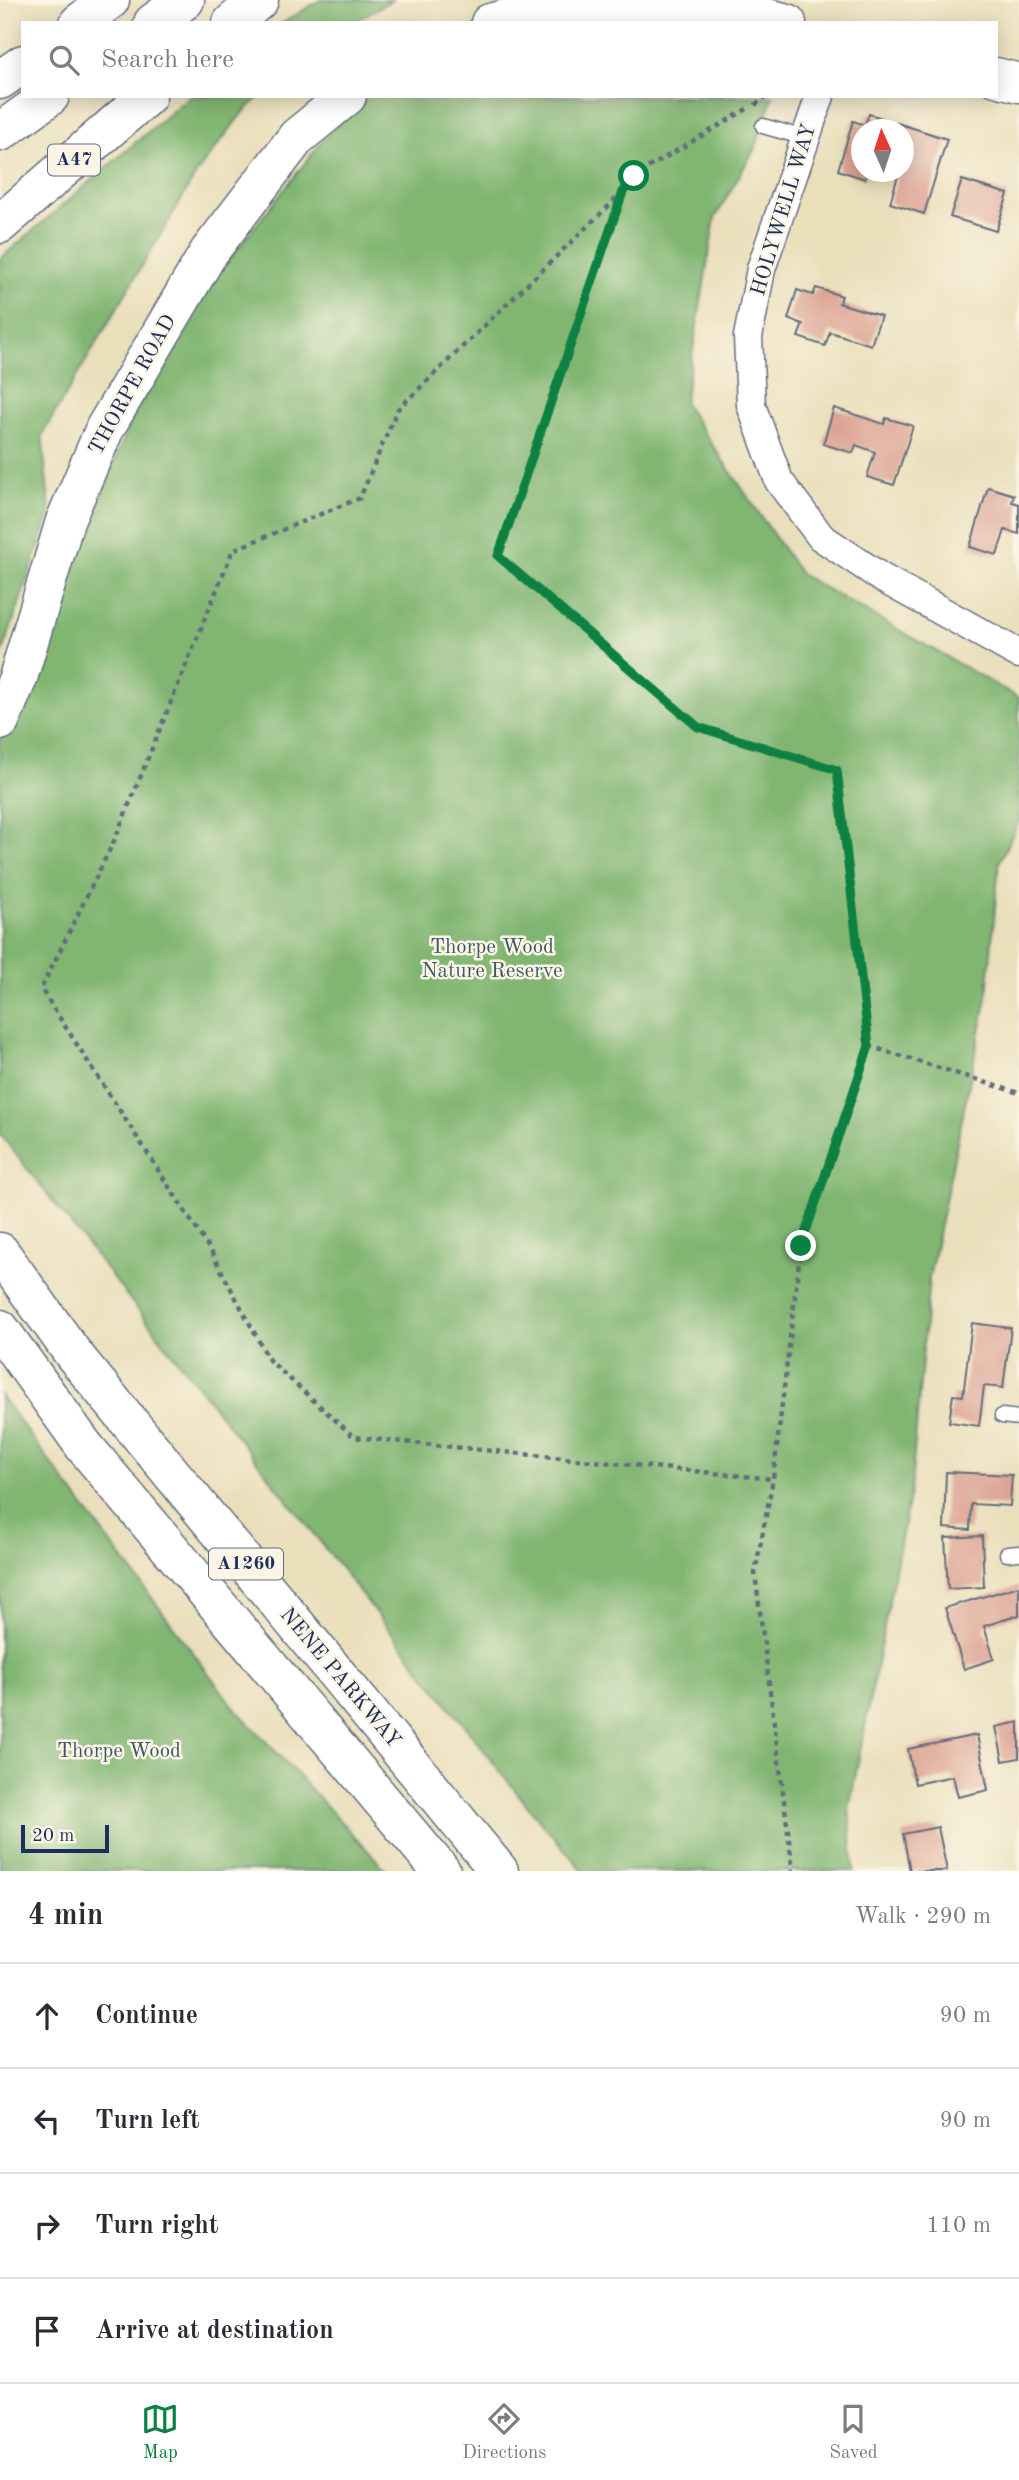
<!DOCTYPE html>
<html lang="en">
<head>
<meta charset="utf-8">
<style>
  :root { --surface:#fff; --page:#f7f7f7; --text:#2b2b33; --muted:#7c7c81; --line:#e1e1e2; --accent:#0b8043 }
  body { margin:0; font-family:"Old Standard TT",serif; background:var(--page); color:var(--text) }
  .compass { position:absolute; left:851px; top:119px; width:63px; height:63px; border-radius:50%; background:var(--surface); box-shadow:0 4px 18px #0003; rotate:357deg }
  .scale { position:absolute; left:21px; bottom:18px; width:88px; box-sizing:border-box; padding-left:7px; border:4px solid #1b2f5e; border-top:0; font-size:19px; line-height:24px; white-space:nowrap; color:#1b2f5e; -webkit-text-stroke:5px #fcf5e5; paint-order:stroke }
  .stop { position:absolute; width:21px; height:21px; margin:-16px; border:5px solid #0b8043; border-radius:50%; background:#fff }
  .stop.end { background:#0b8043; border-color:#fff; box-shadow:0 2px 7px #0008 }
  .list { margin:0; padding:0; list-style:none }
  h2 { display:flex; justify-content:space-between; align-items:center; height:91px; margin:0; padding:0 28px; font-size:30px }
  h2 small { font-size:23px; font-weight:400; color:var(--muted) }
  .list li { display:grid; grid-template-columns:46px 1fr auto; gap:21px; align-items:center; box-sizing:border-box; height:105px; padding:0 28px; border-top:2px solid var(--line) }
  .list b { display:block; font-size:26px; white-space:nowrap }
  .list em { font-size:23px; font-style:normal; color:var(--muted) }
  .icon { flex:none; width:38px; height:38px; fill:none; stroke:currentColor; stroke-width:2; stroke-linecap:round; stroke-linejoin:round }
  .map { position:relative; flex:none; width:1019px; height:1871px; overflow:hidden }
  .search { position:absolute; background:var(--surface); box-shadow:0 4px 18px #0003; left:21px; right:21px; top:21px; height:77px; display:flex; align-items:center; gap:18px; box-sizing:border-box; padding:0 24px; border-radius:0px; color:var(--muted); font-size:26px }
  .sheet { height:511px; background:var(--surface) }
  nav { display:flex; justify-content:space-around; align-items:center; box-sizing:border-box; height:98px; border-top:2px solid var(--line); background:var(--surface); font-size:19px; color:var(--muted) }
  nav a { display:grid; justify-items:center; gap:4px }
  nav .on { color:var(--accent) }
  .map>svg:first-child { display:block }
</style>
</head>
<body>
<div class="map">
<svg width="1019" height="1871" viewBox="0 0 1019 1871">
  <rect width="100%" height="100%" fill="#fcf5e5"/>
  <filter id="ink" filterUnits="userSpaceOnUse"><feTurbulence type="fractalNoise" baseFrequency=".0143" numOctaves="2"/><feDisplacementMap in="SourceGraphic" scale="14" xChannelSelector="R" yChannelSelector="G"/><feConvolveMatrix kernelMatrix="1 2 1 2 8 2 1 2 1" color-interpolation-filters="sRGB"/></filter>
  <filter id="wash" filterUnits="userSpaceOnUse"><feTurbulence type="fractalNoise" baseFrequency=".00686" numOctaves="4" result="noise"/><feDisplacementMap in="SourceGraphic" scale="28" xChannelSelector="R" yChannelSelector="G"/><feGaussianBlur stdDeviation="1.57" result="paint"/><feColorMatrix in="noise" values="0 0 0 0 0 0 0 0 0 0 0 0 0 0 0 0 0 1.4 0 .05"/><feComposite in="paint" operator="in"/></filter>
  <g filter="url(#wash)">
    <rect width="100%" height="100%" fill="#eadfbb"/>
    <path fill="#81b672" stroke="#4e7268" stroke-width="2" d="M320,0H392L352,23H283Z
      M190,96H260L240,116L198,171L42,435L50,513L0,660V259Z
      M371,96H773L756,146L715,218L684,403L800,574L1019,698V821L999,863L987,997L929,1278L911,1487L849,1809L854,1871H583L526,1804L0,1134V738L136,409L216,276L328,134Z
      M0,1395L233,1706L387,1871H0Z"/>
    <g id="blocks">
      <path fill="#dca292" d="M869,114L947,139L924,214L890,203L899,172H904V130H862V172H867L865,179L838,170L853,121L865,125Z
        M962,180L1008,194L996,231L950,217Z
        M816,288L842,296L839,303L881,316L871,345L830,332L825,346L798,337L803,324L788,319L797,290L813,295Z
        M834,408L884,424L886,418L913,426L894,485L867,477L875,452L856,445L853,453L823,444Z
        M988,487L1014,495L1012,502L1019,504V534L1005,530L997,555L970,547Z
        M972,1323L1011,1328L1003,1388L984,1386L979,1426L949,1422L953,1395L963,1396Z
        M946,1472L1012,1475L1010,1506L971,1504L970,1530L944,1528Z
        M982,1536L984,1587L948,1589L945,1538Z
        M1019,1586V1615L984,1626L994,1659L964,1669L945,1608Z
        M1019,1722V1758L1003,1761L996,1727Z
        M977,1735L988,1790L958,1797L953,1776L915,1784L908,1749Z
        M938,1827L947,1871H910L903,1834Z"/>
    </g>
  </g>
  <g filter="url(#ink)">
    <use href="#blocks" fill-opacity="0" stroke="#636d7f" stroke-width="2"/>
    <g fill="none" stroke-linecap="round" stroke-linejoin="round">
      <g stroke="#636d7f" stroke-width="17">
        <path id="lane" d="M763,126L805,138
          M1002,1416L1019,1418
          M1007,1554L1019,1553"/>
      </g>
      <g stroke="#636d7f" stroke-width="31">
        <path id="street" d="M820,96L761,269L748,337L751,405L779,481L821,537L882,578L1019,654"/>
      </g>
      <g stroke="#636d7f" stroke-width="41">
        <path id="secondary" d="M490,23L549,8L659,2L747,13L787,23
          M996,77L1019,83
          M0,721L18,678L65,521L105,428L209,252L297,137L347,96"/>
      </g>
      <g stroke="#636d7f" stroke-width="41">
        <path id="highway" d="M79,23L110,0
          M153,23L185,0
          M232,23L259,0
          M0,80L23,64
          M0,132L50,96
          M0,224L147,96
          M0,1252L74,1355L499,1871
          M0,1329L84,1446L441,1871"/>
      </g>
      <path stroke="#636d7f" stroke-width="4.5" stroke-dasharray="5 5" stroke-linecap="butt" d="M755,105L766,96
        M747,109L634,176L623,192L397,410L360,498L233,550L115,839L41,989L212,1253L269,1360L354,1437L773,1479
        M623,193L498,556L698,727L837,770L869,1046L801,1246L773,1479L755,1573L793,1871
        M869,1046L1019,1093"/>
      <use href="#lane" stroke="#fff" stroke-width="14"/>
      <use href="#street" stroke="#fff" stroke-width="28"/>
      <use href="#secondary" stroke="#fff" stroke-width="38"/>
      <use href="#highway" stroke="#fff" stroke-width="38"/>
    </g>
  </g>
  <g fill="none" stroke-linecap="round" stroke-linejoin="round" filter="url(#ink)">
    <path stroke="#0b8043" stroke-width="9" d="M634,176L623,192L498,556L698,727L837,770L869,1046L801,1246"/>
  </g>
  <g text-anchor="middle" dominant-baseline="central" stroke-width="5" stroke-linejoin="round" paint-order="stroke">
    <g fill="#fcf5e5" stroke="#5e6a86" stroke-width="2">
      <rect x="48" y="144.5" width="52" height="31" rx="5"/>
      <rect x="209" y="1548.5" width="74" height="31" rx="5"/>
    </g>
    <g font-size="19" font-weight="bold" fill="#1b2f5e">
      <text x="74" y="160">A47</text>
      <text x="246" y="1564">A1260</text>
    </g>
    <g font-size="21" fill="#1b2f5e" stroke="#fcf5e5">
      <text transform="translate(784 210) rotate(-73)">HOLYWELL WAY</text>
      <text transform="translate(133 385) rotate(-61)">THORPE ROAD</text>
      <text transform="translate(340 1678) rotate(50)">NENE PARKWAY</text>
    </g>
    <g font-size="21" fill="#3d5868" stroke="#fcf5e5">
      <text x="492" y="947">Thorpe Wood<tspan x="492" dy="24">Nature Reserve</tspan></text>
      <text x="119" y="1751">Thorpe Wood</text>
    </g>
  </g>
</svg>
<svg class="compass" viewBox="-18 -18 36 36"><path d="M0-13l5 13h-10z" fill="#e53935"/><path d="M0 13l5-13h-10z" fill="#7c7c81"/></svg>
<div class="scale">20 m</div>
<div class="stop" style="left:634px;top:176px"></div>
<div class="stop end" style="left:801px;top:1246px"></div>
<div class="search"><svg class="icon" aria-label="search" viewBox="0 0 24 24"><circle cx="10" cy="10" r="6"/><path d="M15 15l6 6"/></svg>Search here</div>
</div>
<section class="sheet">
<h2>4 min<small>Walk · 290 m</small></h2>
<ul class="list">
<li><svg class="icon" aria-label="ahead" viewBox="0 0 24 24"><path d="M12 20V5M6 11l6-6 6 6"/></svg><div><b>Continue</b></div><em>90 m</em></li>
<li><svg class="icon" aria-label="left" viewBox="0 0 24 24"><path d="M17 20v-9H6M10 6l-5 5 5 5"/></svg><div><b>Turn left</b></div><em>90 m</em></li>
<li><svg class="icon" aria-label="right" viewBox="0 0 24 24"><path d="M7 20v-9h11M14 6l5 5-5 5"/></svg><div><b>Turn right</b></div><em>110 m</em></li>
<li><svg class="icon" aria-label="arrive" viewBox="0 0 24 24"><path d="M6 21V4h12l-3 4 3 4H6"/></svg><div><b>Arrive at destination</b></div></li>
</ul>
</section>
<nav>
<a class="on"><svg class="icon" aria-label="map" viewBox="0 0 24 24"><path d="M3 6l6-2 6 2 6-2v14l-6 2-6-2-6 2zM9 4v14M15 6v14"/></svg>Map</a>
<a><svg class="icon" aria-label="directions" viewBox="0 0 24 24"><path d="M12 3l9 9-9 9-9-9zM9 14v-3h6M13 9l2 2-2 2"/></svg>Directions</a>
<a><svg class="icon" aria-label="saved" viewBox="0 0 24 24"><path d="M7 4h10v16l-5-4-5 4z"/></svg>Saved</a>
</nav>
</body>
</html>
